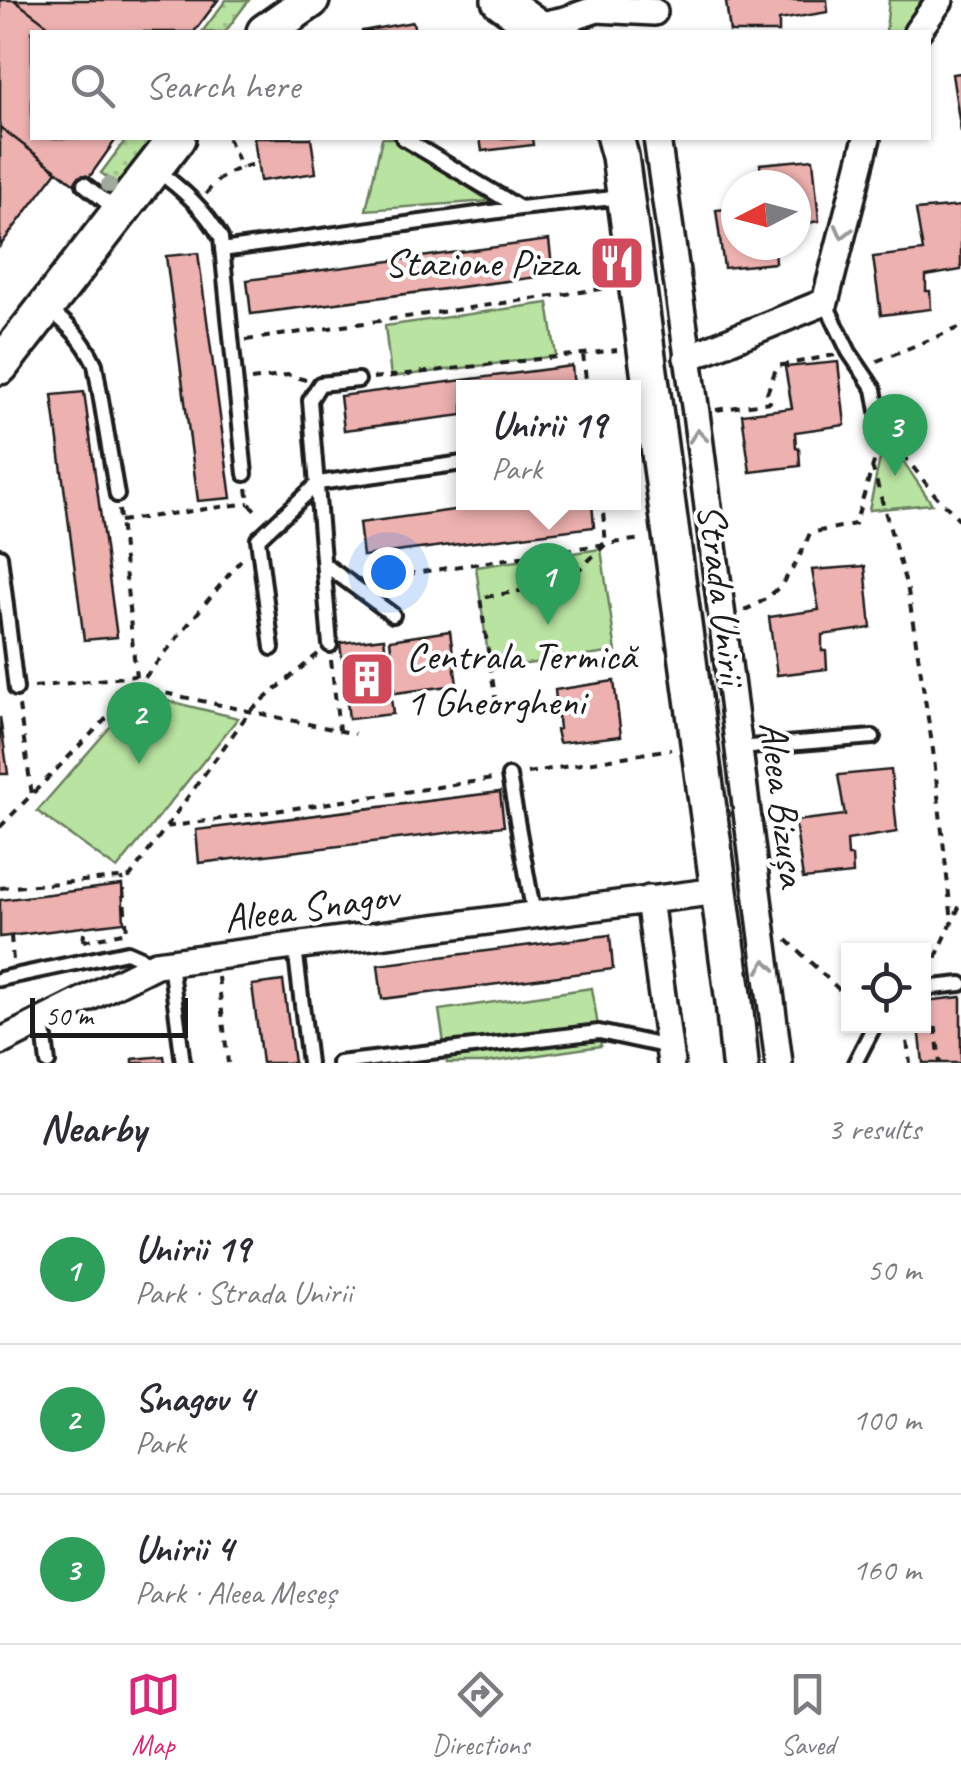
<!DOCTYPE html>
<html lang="en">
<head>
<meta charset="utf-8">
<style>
  :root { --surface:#fff; --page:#f7f7f7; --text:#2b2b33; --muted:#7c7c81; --line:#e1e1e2; --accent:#db2777 }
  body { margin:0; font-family:Caveat,sans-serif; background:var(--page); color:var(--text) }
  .controls { position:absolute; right:30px; bottom:30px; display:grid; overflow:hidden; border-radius:0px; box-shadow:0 2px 8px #0004 }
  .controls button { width:90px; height:90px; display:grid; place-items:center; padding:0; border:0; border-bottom:2px solid var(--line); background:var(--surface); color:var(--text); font:50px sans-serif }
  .compass { position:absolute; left:721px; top:170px; width:90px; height:90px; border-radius:50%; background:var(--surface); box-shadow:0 2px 8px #0004; rotate:264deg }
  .scale { position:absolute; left:30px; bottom:25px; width:158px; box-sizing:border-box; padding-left:10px; border:5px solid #1c1c1c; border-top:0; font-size:28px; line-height:35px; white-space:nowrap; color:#1c1c1c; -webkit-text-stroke:8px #fff; paint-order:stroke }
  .you { position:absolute; left:388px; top:572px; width:35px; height:35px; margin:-25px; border:8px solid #fff; border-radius:50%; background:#1a73e8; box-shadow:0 0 0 15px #1a73e833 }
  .badge { display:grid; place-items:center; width:65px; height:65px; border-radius:50%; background:var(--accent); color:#fff; font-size:32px; font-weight:700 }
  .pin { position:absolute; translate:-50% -82px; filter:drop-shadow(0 2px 5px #0008) }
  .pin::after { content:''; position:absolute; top:52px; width:35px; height:30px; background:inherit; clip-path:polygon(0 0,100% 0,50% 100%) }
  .popup { position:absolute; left:456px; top:380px; width:185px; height:130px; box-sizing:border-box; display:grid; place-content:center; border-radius:0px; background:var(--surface); filter:drop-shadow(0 2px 8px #0005); font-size:32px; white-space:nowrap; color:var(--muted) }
  .popup b { font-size:38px; color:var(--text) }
  .popup::after { content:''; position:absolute; left:50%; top:100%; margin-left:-20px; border:20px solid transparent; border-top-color:var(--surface) }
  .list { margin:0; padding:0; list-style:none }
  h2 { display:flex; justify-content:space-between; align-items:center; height:130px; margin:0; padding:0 40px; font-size:42px }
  h2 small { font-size:32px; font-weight:400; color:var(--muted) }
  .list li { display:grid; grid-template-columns:65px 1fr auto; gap:30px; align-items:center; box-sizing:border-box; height:150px; padding:0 40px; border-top:2px solid var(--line) }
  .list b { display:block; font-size:38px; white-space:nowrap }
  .list p { margin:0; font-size:32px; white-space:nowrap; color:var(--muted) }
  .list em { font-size:32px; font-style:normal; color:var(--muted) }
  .icon { flex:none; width:55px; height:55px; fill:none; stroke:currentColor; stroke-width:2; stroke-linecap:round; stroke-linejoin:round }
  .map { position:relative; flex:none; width:961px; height:1063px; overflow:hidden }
  .search { position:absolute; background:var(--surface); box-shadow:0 2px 8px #0004; left:30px; right:30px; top:30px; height:110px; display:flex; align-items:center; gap:25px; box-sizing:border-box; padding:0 35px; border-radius:0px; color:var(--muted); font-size:38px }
  .sheet { height:580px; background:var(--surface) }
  nav { display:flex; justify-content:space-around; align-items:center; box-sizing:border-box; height:140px; border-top:2px solid var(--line); background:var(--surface); font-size:28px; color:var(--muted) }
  nav a { display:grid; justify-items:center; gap:5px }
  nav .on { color:var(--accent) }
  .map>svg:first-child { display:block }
</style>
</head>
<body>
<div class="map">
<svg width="961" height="1063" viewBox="0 0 961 1063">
  <defs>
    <pattern id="grass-dots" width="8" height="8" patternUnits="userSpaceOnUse" patternTransform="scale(2.5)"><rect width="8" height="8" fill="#b8e3a0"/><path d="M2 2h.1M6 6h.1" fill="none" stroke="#9ec289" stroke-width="1.8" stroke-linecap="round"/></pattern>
  </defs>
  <rect width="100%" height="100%" fill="#fff"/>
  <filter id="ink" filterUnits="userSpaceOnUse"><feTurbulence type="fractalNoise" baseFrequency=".01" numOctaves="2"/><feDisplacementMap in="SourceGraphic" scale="20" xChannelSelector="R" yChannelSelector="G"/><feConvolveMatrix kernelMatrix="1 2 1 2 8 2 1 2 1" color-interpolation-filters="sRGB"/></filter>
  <g filter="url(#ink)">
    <path fill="url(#grass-dots)" stroke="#6a805e" stroke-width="2.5" d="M226,0H249L225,32H202Z
      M127,138H154L119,186L101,173Z"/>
    <path fill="#b8e3a0" stroke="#6a805e" stroke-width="2.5" d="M889,0H934L913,32H886Z
      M382,138H393L489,201L366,210Z
      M548,303L556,356L391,377L385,326Z
      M884,440L895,449L932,504L869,510Z
      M601,549L616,652L490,669L476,567Z
      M139,694L238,718L117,869L37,811Z
      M592,988L601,1046L484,1063H447L439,1010Z"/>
    <path fill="#edb1af" stroke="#1c1c1c" stroke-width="2.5" d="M0,0H14L57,32H32V138H117L81,189L0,127Z
      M14,0H218L194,32H57Z
      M738,0H827L828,12L779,20V32H730L726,2Z
      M413,22L415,32H362V31Z
      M961,73V132L952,74Z
      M0,127L57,171L0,246Z
      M254,138H311L316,173L260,181Z
      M480,138H532L533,145L482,151Z
      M813,159L819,221L796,225V185L762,184L760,164Z
      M961,206V270L926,276V291H930L931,309L881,315L873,257L923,251L916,210Z
      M736,208V245H774L775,263L724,268L716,210Z
      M549,240L553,275L251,314L247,280Z
      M198,253L231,498L198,501L166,256Z
      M838,362L845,425L795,432L796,448H799L800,466L750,472L742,414L792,408L785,367Z
      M572,366L574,388H463V415L344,430L340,396Z
      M84,392L117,637L84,640L52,395Z
      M512,502H592L594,527L363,556L359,523Z
      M865,566L871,628L822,635V651H826L827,669L777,675L769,617L819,610L812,570Z
      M450,631L457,685L395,693L392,680L395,679L390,640Z
      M384,638L393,714L349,719L340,643Z
      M614,681L621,736L559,743L556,730L559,729L555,690Z
      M0,717L8,774H0Z
      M891,770L897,832L847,840L848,856H852L853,874L803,879L795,821L845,815L838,775Z
      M500,792L504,826L199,863L196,830Z
      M122,885L124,922L0,937V900Z
      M610,935L613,969L382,999L378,965Z
      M283,981L294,1063H262L252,985Z
      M961,997V1063H923L919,1026H924V1001Z
      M164,1056L165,1063H133V1059Z"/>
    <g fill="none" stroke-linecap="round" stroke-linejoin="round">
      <g stroke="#1c1c1c" stroke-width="20">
        <path id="service" d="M403,138L520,208
          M155,169C182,189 205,209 221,238L245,474
          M84,184L117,211
          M222,250L520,208L623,197
          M825,302L849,352L874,389L882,433
          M47,308C69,325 83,339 95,364L117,495
          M633,440L655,436
          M0,556L16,689
          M324,564L393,615
          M330,645L310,400L320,384L358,380
          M272,648L258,539L318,483L463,463
          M737,748L873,737
          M509,776L534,915
          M295,947L309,1063
          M170,963L183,1063
          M0,979L127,952L152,963
          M924,988L961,984
          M43,1021L48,1063
          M339,1063L599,1032L669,1047
          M855,1063L874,1026"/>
      </g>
      <g stroke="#1c1c1c" stroke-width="32">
        <path id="minor" d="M537,26L565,20L597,9L654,12
          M917,32L940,0
          M657,138L696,413L779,1063
          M687,358L825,302L867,138
          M649,899L671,1063
          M0,1042L156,964L718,891"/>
      </g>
      <g stroke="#1c1c1c" stroke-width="42">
        <path id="secondary" d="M500,0L544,32
          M265,32L311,0
          M615,138L620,156L734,1002L740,1063
          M0,366L177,138"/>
      </g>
      <path stroke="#1c1c1c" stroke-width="4" stroke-dasharray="8 8" stroke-linecap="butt" d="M228,138L241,168
        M206,194C219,176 233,169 255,164
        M246,340L608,288
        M583,354L587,388
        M877,361L961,327
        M373,378L617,350
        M251,380L288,375L306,380
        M716,410L770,402L767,393L777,366L835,355
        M893,442L936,496L961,521
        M872,466L908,591L933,750L952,922
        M247,488L249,503L259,515
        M119,510L137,687L355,734
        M120,521L249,503
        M375,579L606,544L602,502
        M744,610C780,597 796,567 810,533L855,524L878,449
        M331,660L339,730
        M34,687L134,676
        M496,703L480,598L565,583L606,544L642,539
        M19,706L32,795
        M527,773L671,749
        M0,827L137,687L244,556
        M166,827L493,779
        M0,888L130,877L250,711L318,654
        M11,936L13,961
        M787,940L848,998
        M83,941L127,932L122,878
        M83,941L85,927
        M929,972L961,903
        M218,977L228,1063
        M924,1023L935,1022L940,1063
        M905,1026L910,1063"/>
      <use href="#service" stroke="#fff" stroke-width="12"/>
      <use href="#minor" stroke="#fff" stroke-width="25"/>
      <use href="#secondary" stroke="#fff" stroke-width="35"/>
    </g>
    <circle fill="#a0a99b" cx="109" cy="185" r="8"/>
    <defs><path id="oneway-chevron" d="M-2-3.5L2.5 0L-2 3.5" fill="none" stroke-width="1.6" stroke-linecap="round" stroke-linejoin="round" transform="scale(2.5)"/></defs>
    <g stroke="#999">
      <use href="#oneway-chevron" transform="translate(843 232) rotate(104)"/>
      <use href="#oneway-chevron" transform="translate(698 436) rotate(-95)"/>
      <use href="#oneway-chevron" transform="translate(766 966) rotate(-97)"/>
    </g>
  </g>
  <defs>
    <g id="restaurant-square" transform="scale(2.875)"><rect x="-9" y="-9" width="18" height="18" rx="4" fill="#d1495b" stroke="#fff"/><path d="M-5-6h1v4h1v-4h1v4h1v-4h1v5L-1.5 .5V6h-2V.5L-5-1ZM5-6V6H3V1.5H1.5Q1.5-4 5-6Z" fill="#fff"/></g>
    <g id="building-square" transform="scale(2.875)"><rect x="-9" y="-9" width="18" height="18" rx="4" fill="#d1495b" stroke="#fff"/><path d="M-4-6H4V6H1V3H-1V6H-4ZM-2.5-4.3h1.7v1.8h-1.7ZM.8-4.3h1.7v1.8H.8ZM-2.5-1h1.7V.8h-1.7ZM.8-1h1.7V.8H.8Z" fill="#fff"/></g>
  </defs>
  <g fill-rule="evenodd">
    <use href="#restaurant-square" x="617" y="263"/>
    <use href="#building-square" x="367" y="679"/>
  </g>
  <g text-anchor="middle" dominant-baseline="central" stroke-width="8" stroke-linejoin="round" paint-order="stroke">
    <g font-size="40" fill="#1c1c1c" stroke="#fff" text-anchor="end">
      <text x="578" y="263">Stazione Pizza</text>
      <text x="406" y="656" text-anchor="start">Centrala Termică<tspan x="406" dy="46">1 Gheorgheni</tspan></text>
    </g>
    <g font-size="40" fill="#1c1c1c" stroke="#fff">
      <text transform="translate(722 594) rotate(83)">Strada Unirii</text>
      <text transform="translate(783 804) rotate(83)">Aleea Bizușa</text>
      <text transform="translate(311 907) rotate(-8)">Aleea Snagov</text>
    </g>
  </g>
</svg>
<div class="controls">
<button><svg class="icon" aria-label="locate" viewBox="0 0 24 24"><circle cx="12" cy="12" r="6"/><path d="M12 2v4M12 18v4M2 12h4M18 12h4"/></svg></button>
</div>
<svg class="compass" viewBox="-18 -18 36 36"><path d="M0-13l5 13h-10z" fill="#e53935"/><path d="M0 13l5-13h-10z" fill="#7c7c81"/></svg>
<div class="scale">50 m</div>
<div class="you"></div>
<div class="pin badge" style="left:548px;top:625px;background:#2e9e5b">1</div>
<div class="popup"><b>Unirii 19</b>Park</div>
<div class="pin badge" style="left:139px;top:764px;background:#2e9e5b">2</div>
<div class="pin badge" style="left:895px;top:476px;background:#2e9e5b">3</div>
<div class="search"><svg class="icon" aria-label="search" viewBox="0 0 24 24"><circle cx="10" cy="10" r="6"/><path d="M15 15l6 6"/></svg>Search here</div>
</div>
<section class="sheet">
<h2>Nearby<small>3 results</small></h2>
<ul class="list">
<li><span class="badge" style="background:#2e9e5b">1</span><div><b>Unirii 19</b><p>Park · Strada Unirii</p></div><em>50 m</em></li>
<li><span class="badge" style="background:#2e9e5b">2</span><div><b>Snagov 4</b><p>Park</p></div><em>100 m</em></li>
<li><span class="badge" style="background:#2e9e5b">3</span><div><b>Unirii 4</b><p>Park · Aleea Meseș</p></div><em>160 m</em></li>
</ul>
</section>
<nav>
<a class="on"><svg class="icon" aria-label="map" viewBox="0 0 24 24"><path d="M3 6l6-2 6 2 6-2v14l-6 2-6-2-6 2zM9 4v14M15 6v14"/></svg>Map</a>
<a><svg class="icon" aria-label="directions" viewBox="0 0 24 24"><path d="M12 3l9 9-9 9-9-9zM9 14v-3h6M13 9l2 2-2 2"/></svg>Directions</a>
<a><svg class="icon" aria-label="saved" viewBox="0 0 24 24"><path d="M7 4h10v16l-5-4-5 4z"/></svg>Saved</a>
</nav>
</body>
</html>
